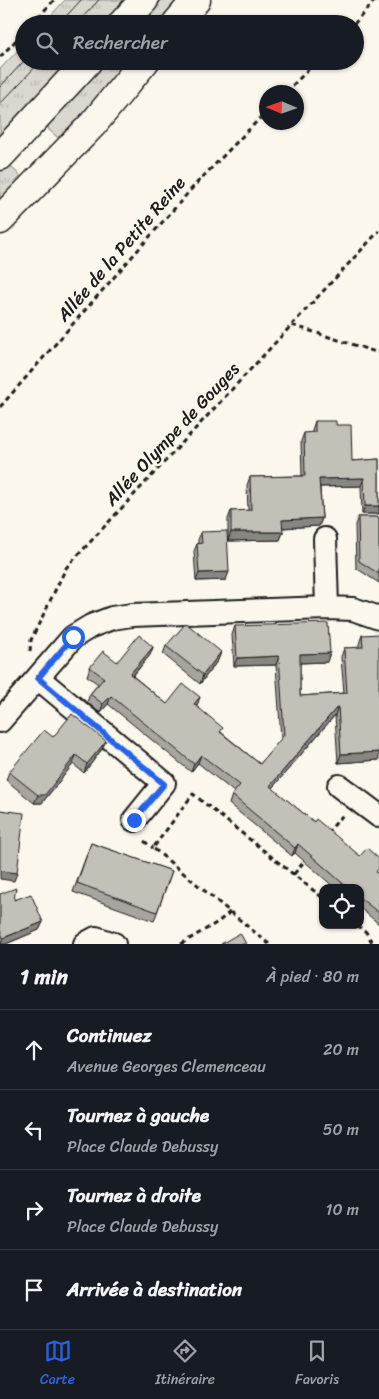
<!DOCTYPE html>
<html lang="fr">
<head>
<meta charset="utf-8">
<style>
  :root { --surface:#171b24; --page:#20242c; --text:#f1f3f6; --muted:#9ea1a6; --line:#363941; --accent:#2563eb }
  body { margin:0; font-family:Sriracha,sans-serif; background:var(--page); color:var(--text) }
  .controls { position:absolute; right:15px; bottom:15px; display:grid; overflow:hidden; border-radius:10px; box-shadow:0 1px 4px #0004 }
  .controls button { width:45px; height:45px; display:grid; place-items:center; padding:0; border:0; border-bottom:1px solid var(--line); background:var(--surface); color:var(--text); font:25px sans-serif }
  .compass { position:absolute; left:259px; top:85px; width:45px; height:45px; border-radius:50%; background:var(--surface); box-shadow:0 1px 4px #0004; rotate:272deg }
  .stop { position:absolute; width:15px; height:15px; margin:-11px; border:4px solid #2563eb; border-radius:50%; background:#fff }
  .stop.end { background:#2563eb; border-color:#fff; box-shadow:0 1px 5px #0008 }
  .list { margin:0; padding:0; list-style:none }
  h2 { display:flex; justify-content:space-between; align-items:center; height:65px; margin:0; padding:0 20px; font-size:21px }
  h2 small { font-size:16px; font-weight:400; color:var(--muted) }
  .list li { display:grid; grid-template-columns:32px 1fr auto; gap:15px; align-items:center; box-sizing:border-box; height:80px; padding:0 20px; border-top:1px solid var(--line) }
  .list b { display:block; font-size:19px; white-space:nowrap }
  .list p { margin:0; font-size:16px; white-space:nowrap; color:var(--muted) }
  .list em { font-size:16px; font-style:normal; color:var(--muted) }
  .icon { flex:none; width:28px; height:28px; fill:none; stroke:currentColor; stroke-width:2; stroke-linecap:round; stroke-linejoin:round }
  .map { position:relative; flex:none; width:379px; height:944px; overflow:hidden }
  .search { position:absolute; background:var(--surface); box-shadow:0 1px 4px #0004; left:15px; right:15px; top:15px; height:55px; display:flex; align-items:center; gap:12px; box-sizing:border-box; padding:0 18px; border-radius:28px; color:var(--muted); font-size:19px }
  .sheet { height:385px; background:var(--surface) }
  nav { display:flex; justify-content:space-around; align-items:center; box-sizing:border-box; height:70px; border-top:1px solid var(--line); background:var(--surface); font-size:14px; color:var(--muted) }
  nav a { display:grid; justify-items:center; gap:2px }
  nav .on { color:var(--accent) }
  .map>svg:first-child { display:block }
</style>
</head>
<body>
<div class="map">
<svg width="379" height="944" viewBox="0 0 379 944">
  <defs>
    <pattern id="grass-tufts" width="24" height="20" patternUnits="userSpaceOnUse" patternTransform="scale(1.25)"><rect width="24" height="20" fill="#dad7ce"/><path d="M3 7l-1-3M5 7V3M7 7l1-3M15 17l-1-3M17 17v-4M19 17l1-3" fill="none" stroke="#bab8b0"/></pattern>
  </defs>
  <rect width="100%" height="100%" fill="#fbf7ec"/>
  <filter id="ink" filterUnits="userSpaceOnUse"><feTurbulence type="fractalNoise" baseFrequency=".02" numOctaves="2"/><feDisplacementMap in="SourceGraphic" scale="10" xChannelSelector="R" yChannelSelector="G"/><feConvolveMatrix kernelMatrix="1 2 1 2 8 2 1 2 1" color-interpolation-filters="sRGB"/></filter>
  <g filter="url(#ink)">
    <path fill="url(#grass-tufts)" stroke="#7b7a75" d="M65,0H131L109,24H43Z
      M161,0H182L163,24H139Z
      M24,44V61H75L0,137V69Z
      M104,61H132L65,137H57L48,129L49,121Z
      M8,164L24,179L0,202V172Z"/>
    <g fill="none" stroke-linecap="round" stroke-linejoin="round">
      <g stroke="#1c1c1c" stroke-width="26">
        <path id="street" d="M325,539L327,608
          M38,678L164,783L134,820
          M0,721L73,637L91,626L112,618L132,615L327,608L353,609L379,618
          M339,786L379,816
          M85,944L96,938L114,944"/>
      </g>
      <g stroke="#1c1c1c" stroke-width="31">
        <path id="secondary" d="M122,24L144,0
          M176,24L196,0
          M0,156L88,61
          M0,220L93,124L145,61"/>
      </g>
      <path stroke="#1c1c1c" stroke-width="3" stroke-dasharray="5 4" stroke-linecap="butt" d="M32,24L54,0
        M354,24L375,0
        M0,57L24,32
        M286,92L317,61
        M292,325L379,353
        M0,407L195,185L266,112
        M30,651L31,640L66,568L379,231
        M327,833L343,815
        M144,841L153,848
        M294,874L306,859
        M357,925L366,932L373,944
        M181,944L218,922L230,912
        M269,944L153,848L193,794L323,898"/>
      <use href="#street" stroke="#fbf7ec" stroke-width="22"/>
      <use href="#secondary" stroke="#fbf7ec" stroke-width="28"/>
      <path stroke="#1c1c1c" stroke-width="1" d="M59,24L81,0
        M76,24L99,0
        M0,87L24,61
        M0,104L41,61"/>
    </g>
    <path fill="#a8a59e" stroke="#1c1c1c" d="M315,421L336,425L352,461L379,459V514H362L361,486L320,487L322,518L319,526L282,528L283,532L280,540L228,541V519L231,511H248L247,485L250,477L302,476L301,441L304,433H312V430Z
      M358,517H379V583L356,568L355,525Z
      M201,532L226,580L196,581L194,551L197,544H198V540Z
      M235,626L327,662L300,663V696L344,693L341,657L344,648H359V644L362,635L379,760L338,763L335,715L272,788L379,874V924L360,908V888H335L295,853L292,856L229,804L232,795L234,792L198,763L191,772L108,704L100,713L87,702L90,694L98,684L87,676L90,667L117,662L153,647L150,655L133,676L167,704L196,706L222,733L260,764L281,739L276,665L234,666L232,635Z
      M166,646L221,652L218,660L200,684L163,654Z
      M53,737L102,749L84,773L73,764L42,803H34L6,780L9,772Z
      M91,843L172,871L154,921L73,892Z
      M0,894L14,900L43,922L39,930L6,944H0Z"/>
    <path fill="#888681" stroke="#1c1c1c" d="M364,478L361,486L316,487L319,479Z
      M365,506H379V514H362Z
      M322,518L319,526L279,528L282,520Z
      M231,532H283L280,540L228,541Z
      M229,572L226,580L196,581L199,573Z
      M153,647L150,655L127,682L130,674Z
      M221,652L218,660L200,684L203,675Z
      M330,653L327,662L297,663L300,654Z
      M279,656L276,665L234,666L237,658Z
      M111,696L108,704L100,713L103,704Z
      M200,697L197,706L194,704Z
      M338,706L335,715L267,794L270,786Z
      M106,741L102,749L84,773L87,764Z
      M379,752V760L338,763L341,754Z
      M76,755L73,764L42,803H34L38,795Z
      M201,755L198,763L191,772L194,764Z
      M298,844L295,853L292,856L295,848Z
      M0,871L17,873L14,881L0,879Z
      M43,922L39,930L6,944H1L3,938Z"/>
    <path fill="#c3c0b8" stroke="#1c1c1c" d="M315,421H336V425H351L352,461L379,459V506H365L364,478L319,479L322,518L282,520L283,532H231V511L251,510L250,477L305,476L304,433L315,432Z
      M358,517H379V574L359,561Z
      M227,531L229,572L199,573L197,544L202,543L201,532Z
      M186,623L221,652L203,675L166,646Z
      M328,623L330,653L300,654V696L347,693L344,648L363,647L362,635L379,634V752L341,754L338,706L270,786L314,822L316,819L360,856L367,848L379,859V868L376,872L379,874V913L360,898V888H348L298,844L295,848L232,795L240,785L201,755L194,764L111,696L103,704L90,694L104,678L90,667L103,651L117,662L139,635L153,647L130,674L167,704L183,684L200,697L194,704L223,728L220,732L260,764L284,735L279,656L237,658L235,626Z
      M72,714L106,741L87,764L76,755L45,795H38L9,772L44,730L53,737Z
      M0,810L24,813L17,873L0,871Z
      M91,843L172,871L157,912L77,883Z
      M16,888L14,900L31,894L43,922L3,938L0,930V894Z
      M240,933L246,944H221Z"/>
  </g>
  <g fill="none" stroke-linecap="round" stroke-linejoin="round" filter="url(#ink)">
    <path stroke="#2563eb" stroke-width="6" d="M73,637L38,678L164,784L134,820"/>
  </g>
  <g text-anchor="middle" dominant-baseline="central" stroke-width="5" stroke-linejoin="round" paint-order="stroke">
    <g font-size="18" fill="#1c1c1c" stroke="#fbf7ec">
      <text transform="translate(121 249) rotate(-49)">Allée de la Petite Reine</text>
      <text transform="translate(172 434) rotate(-47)">Allée Olympe de Gouges</text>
    </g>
  </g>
</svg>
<div class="controls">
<button><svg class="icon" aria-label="locate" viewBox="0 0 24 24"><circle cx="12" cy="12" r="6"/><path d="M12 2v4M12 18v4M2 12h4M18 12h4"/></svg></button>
</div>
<svg class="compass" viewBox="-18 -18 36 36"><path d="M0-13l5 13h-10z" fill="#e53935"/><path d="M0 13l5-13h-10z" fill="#9ea1a6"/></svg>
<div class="stop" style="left:73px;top:637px"></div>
<div class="stop end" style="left:134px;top:820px"></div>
<div class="search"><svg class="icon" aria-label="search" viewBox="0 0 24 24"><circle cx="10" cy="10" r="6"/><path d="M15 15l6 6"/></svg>Rechercher</div>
</div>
<section class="sheet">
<h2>1 min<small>À pied · 80 m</small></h2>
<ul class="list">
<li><svg class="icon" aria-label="ahead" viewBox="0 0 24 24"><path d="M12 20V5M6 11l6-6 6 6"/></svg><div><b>Continuez</b><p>Avenue Georges Clemenceau</p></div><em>20 m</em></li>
<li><svg class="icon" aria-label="left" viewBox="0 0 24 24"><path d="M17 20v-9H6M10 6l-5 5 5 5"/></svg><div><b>Tournez à gauche</b><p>Place Claude Debussy</p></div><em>50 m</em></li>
<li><svg class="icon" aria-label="right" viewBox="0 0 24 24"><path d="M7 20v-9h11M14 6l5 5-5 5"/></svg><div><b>Tournez à droite</b><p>Place Claude Debussy</p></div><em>10 m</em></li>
<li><svg class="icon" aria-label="arrive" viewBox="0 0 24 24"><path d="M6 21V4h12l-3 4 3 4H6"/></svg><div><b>Arrivée à destination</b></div></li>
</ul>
</section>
<nav>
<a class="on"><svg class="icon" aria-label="map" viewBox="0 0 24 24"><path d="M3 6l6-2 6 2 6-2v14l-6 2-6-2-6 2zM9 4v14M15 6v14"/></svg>Carte</a>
<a><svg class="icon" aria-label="directions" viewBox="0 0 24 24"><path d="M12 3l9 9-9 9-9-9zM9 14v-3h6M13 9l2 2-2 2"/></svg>Itinéraire</a>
<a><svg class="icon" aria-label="saved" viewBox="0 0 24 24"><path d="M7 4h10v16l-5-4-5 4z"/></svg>Favoris</a>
</nav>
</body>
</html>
